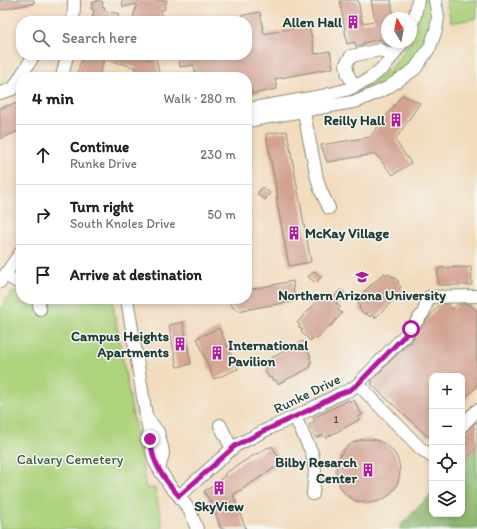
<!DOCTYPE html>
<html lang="en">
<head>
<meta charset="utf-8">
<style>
  :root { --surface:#fff; --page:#f6f6f6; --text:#202124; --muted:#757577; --line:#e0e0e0 }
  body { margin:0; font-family:Itim,sans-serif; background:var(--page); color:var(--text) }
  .controls { position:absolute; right:12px; bottom:12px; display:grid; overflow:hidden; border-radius:8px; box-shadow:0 2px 6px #0003 }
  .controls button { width:36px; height:36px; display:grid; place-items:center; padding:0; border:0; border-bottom:1px solid var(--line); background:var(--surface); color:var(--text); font:20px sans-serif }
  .compass { position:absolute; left:381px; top:12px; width:36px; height:36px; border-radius:50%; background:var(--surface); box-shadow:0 2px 6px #0003; rotate:350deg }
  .stop { position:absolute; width:12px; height:12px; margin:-9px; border:3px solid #b5179e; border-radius:50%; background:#fff }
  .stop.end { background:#b5179e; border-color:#fff; box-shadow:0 1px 4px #0008 }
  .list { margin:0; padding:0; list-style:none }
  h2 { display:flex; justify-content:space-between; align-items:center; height:52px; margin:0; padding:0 16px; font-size:17px }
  h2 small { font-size:13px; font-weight:400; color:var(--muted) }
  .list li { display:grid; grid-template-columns:26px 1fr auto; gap:12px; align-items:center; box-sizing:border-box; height:60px; padding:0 16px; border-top:1px solid var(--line) }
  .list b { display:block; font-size:15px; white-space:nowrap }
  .list p { margin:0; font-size:13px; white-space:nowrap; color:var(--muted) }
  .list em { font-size:13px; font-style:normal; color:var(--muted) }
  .icon { flex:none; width:22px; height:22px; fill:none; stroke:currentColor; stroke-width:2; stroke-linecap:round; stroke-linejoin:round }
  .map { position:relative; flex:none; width:477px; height:529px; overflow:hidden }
  .search { position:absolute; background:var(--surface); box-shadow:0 2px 6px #0003; left:16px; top:16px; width:236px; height:44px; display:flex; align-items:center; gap:10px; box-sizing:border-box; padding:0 14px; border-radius:16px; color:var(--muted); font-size:15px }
  .panel { position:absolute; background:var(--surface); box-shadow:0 2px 6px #0003; left:16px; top:72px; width:236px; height:232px; border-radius:16px }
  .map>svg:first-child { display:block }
</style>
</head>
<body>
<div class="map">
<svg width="477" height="529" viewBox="0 0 477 529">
  <rect width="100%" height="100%" fill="#f6f6f2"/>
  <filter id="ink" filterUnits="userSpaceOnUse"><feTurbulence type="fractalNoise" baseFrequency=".025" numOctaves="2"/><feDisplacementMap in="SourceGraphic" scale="8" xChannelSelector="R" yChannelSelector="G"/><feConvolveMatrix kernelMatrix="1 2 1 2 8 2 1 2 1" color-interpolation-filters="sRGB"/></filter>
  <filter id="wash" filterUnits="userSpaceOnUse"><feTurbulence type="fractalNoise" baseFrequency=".012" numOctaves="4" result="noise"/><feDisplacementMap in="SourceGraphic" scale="16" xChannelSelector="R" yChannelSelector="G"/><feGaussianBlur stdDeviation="0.9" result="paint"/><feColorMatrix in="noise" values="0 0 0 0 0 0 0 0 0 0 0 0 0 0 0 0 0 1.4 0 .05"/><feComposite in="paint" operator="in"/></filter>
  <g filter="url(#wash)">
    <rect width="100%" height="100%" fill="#f2dcbd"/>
    <path fill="#add37d" stroke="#668858" d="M422,0H429L433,16L432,31L426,44L411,64L393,79L357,96L355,91L372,83L394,65L406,49L409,42H411V38L416,27Z
      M446,0H477V18L451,23Z
      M21,289V299H112L146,488H155L163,529H0V309L11,293L19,292Z"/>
    <path fill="#8ab56c" stroke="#547950" d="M477,445V529H400V526L432,493V514H462V461Z"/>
    <g id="blocks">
      <path fill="#d3a392" d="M0,0H34V3L0,10Z
        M97,0L103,2L102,6L105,7L104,10L119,14L117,21H92L94,10L91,9L93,2H96Z
        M122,0H167L164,10L162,9L159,21H132L137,4L123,7Z
        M340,0H358L362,23L375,21L371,0H391L394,18H387V45L382,43L381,39L363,43V45L356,47L355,42L347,44Z
        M260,12L264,34L309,25L315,54L330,51L333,68L275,79L277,89L252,94L250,85H247V77H196L194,65L180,67L178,55H247V21H230L229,18Z
        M83,55H147L146,60L156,58L160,77H136L135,69L137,68L104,59L99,77H76Z
        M402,95L420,103L395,140L411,163L393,175L375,154L327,162L321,145L370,137Z
        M21,102V130L0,139V108Z
        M287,131L311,262L289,266L276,197L278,199L266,134Z
        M262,187L270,193L265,200L257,194Z
        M471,267L472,285H438V268Z
        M314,271L321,277L316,283L308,277Z
        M384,273L387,276L389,274L392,277L393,276L399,282L397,283L401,287L399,289L402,292L375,318L372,315L370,317L366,313L364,314L359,309L360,307L358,304L359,303L356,299Z
        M293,281L294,296L290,302L237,311L232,306L229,299H247V290Z
        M340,290L345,293L336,303L340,307L338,310L342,313L331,326L330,325L317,339L314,337L310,341L301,332L303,330L299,327L300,325L297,323L323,295L326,298L328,296L332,299Z
        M440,304H447L453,309L458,304H469L477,311V386L462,402V376H432V433L428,437L371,384L373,382L371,381L409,342L411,343L414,336L430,316Z
        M183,322L191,364L177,367L169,325Z
        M219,328L238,369L214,379L197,338Z
        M303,341L311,357L309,358L312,362L309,363L311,367L278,384L276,380L273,381L271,377L269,378L265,371L267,370L265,366L268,365L266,361Z
        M349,400L350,402L354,400L362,415L358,417L359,420L325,438L323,435L316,438L309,425L315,421L313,418Z
        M476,422L477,423V447L462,463V433L467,431Z
        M336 471a32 32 0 1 1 64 0a32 32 0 1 1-64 0Z
        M272,446L282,463L233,495L246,529H221L211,501L210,502L204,491L221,482L220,479L225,476L224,474L257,453L258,454L268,447L269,448Z"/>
    </g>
  </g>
  <g filter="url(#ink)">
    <use href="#blocks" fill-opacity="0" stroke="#888c78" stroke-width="1"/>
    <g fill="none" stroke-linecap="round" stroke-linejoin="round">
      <g stroke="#888c78" stroke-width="14">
        <path id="minor" d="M73,21L74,7V0
          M411,26L415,16L418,0
          M62,77L67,55
          M355,86L348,75L346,64L351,56L380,50L393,56
          M0,93L13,89L34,55
          M302,103L317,178L320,189L329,208
          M247,109L322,96L349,89L369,79L385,66L403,42
          M247,121L358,101L387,88L415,69L430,47L436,30L438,17L435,0
          M5,275L21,284
          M0,282L21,252
          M38,299L40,309
          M127,299L150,439L154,460L159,469L170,486L179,496L190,511L197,529
          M358,384L420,448L432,457
          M295,417L312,453L315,470L313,494
          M147,418L158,432L162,447L163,454L159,469
          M220,425L232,449
          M462,426L477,410
          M179,496L235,446L268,429L307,411L339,394L350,390L358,384L411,329L423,313L429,297L477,296"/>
      </g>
      <use href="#minor" stroke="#fff" stroke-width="12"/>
    </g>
  </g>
  <g fill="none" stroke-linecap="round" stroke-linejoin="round" filter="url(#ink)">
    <path stroke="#b5179e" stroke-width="5" d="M150,439C151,445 152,452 154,458C159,473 169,485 179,496L235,446L268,429L307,411L339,394L350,390L358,384L411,329"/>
  </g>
  <defs>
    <g id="building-bare" transform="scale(1.08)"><path d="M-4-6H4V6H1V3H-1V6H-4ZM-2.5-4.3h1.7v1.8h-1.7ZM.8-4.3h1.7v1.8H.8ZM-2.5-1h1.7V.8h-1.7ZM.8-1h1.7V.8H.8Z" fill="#b5179e" stroke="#f6f6f2" stroke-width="2.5" paint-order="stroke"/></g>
    <g id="university-bare" transform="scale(1.08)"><path d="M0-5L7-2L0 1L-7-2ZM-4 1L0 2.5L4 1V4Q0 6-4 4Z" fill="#b5179e" stroke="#f6f6f2" stroke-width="2.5" paint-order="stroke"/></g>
  </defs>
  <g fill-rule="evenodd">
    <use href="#building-bare" x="353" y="22"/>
    <use href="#building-bare" x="396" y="120"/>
    <use href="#building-bare" x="294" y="233"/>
    <use href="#university-bare" x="362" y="277"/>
    <use href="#building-bare" x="180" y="344"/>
    <use href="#building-bare" x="217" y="353"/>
    <use href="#building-bare" x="368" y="470"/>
    <use href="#building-bare" x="219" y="488"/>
  </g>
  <g text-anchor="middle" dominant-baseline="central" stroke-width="3" stroke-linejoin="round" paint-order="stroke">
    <g font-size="12" fill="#4c564c">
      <text x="336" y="419">1</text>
    </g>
    <g font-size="14" font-weight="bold" fill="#1f3d34" stroke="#f6f6f2" text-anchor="end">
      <text x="342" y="22">Allen Hall</text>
      <text x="385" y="120">Reilly Hall</text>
      <text x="305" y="233" text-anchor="start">McKay Village</text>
      <text x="362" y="295" text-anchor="middle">Northern Arizona University</text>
      <text x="169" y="336">Campus Heights<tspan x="169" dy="16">Apartments</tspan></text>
      <text x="228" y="345" text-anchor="start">International<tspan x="228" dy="16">Pavilion</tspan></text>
      <text x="357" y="462">Bilby Resarch<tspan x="357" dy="16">Center</tspan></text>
      <text x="219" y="506" text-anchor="middle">SkyView</text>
    </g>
    <g font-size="14" fill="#1f3d34" stroke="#f6f6f2">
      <text transform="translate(307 394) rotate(-26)">Runke Drive</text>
    </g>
    <g font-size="14" fill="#3b5b43" stroke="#f6f6f2">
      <text x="70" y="459">Calvary Cemetery</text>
    </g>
  </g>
</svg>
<div class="controls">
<button>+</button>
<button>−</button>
<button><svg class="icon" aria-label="locate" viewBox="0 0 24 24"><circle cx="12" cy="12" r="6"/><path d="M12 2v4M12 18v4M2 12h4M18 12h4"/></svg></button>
<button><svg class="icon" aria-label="layers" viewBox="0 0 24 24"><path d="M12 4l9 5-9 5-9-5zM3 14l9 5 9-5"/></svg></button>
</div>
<svg class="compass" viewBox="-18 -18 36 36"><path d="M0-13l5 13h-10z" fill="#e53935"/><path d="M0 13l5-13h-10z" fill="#757577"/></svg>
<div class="stop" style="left:411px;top:329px"></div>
<div class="stop end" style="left:150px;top:439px"></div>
<div class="search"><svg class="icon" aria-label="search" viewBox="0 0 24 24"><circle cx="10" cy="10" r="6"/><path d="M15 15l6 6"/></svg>Search here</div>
<section class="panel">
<h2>4 min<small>Walk · 280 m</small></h2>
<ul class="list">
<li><svg class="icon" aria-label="ahead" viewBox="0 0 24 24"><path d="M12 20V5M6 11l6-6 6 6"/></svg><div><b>Continue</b><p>Runke Drive</p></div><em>230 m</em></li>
<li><svg class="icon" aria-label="right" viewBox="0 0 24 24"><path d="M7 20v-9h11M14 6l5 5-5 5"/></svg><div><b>Turn right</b><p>South Knoles Drive</p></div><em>50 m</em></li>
<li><svg class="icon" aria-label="arrive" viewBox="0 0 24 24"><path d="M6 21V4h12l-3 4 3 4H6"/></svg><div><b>Arrive at destination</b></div></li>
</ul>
</section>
</div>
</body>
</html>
